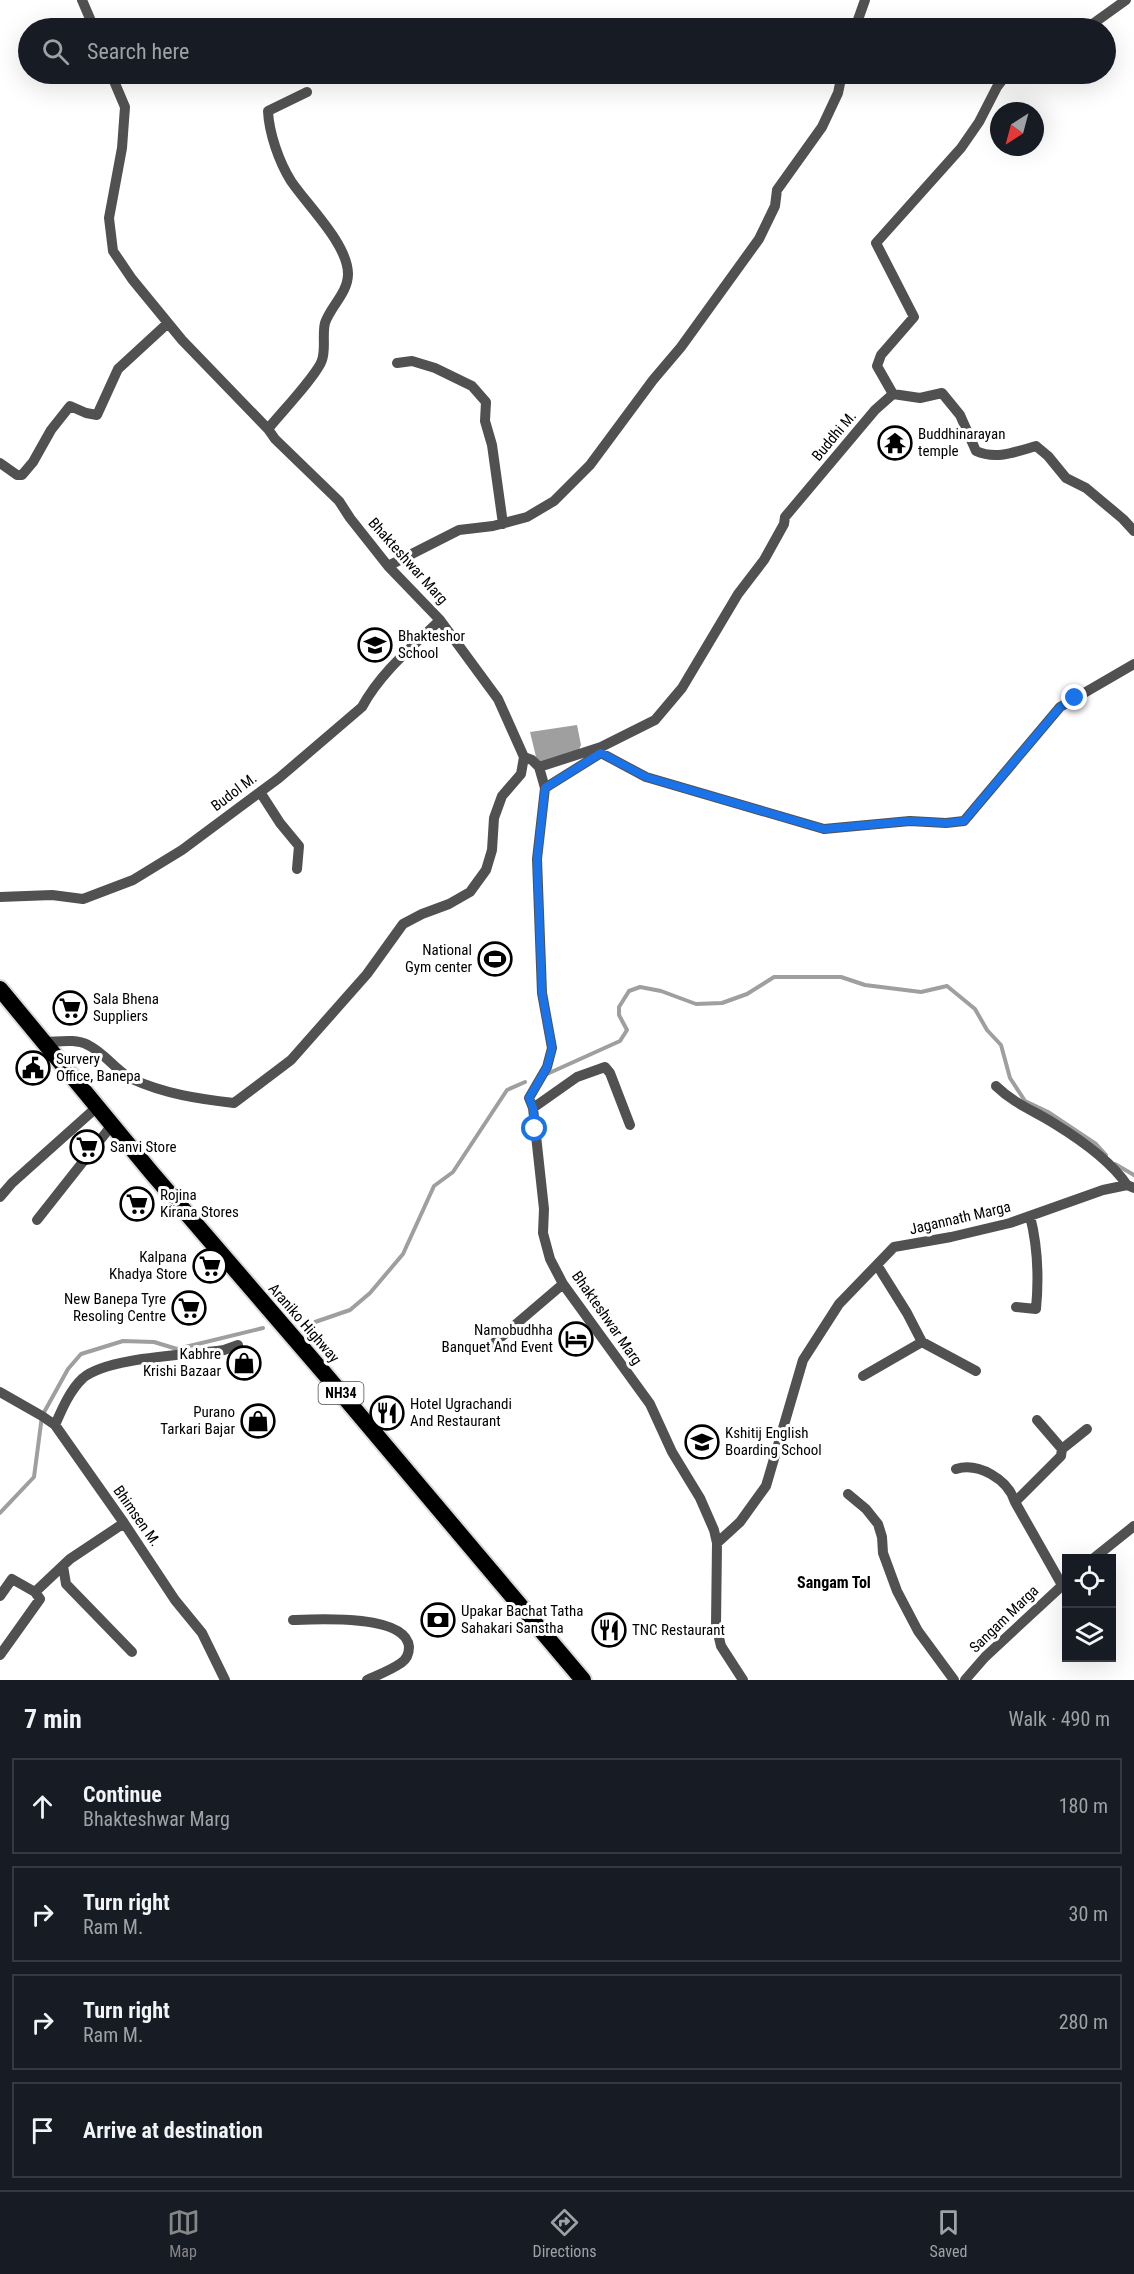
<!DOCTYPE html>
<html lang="en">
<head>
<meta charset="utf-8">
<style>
  :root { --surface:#171b24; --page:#242831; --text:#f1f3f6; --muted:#9ea1a6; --line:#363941; --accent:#858687 }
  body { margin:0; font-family:"Roboto Condensed",sans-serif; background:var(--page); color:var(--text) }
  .controls { position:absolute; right:18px; bottom:18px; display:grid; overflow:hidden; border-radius:0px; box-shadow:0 6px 24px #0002 }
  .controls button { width:54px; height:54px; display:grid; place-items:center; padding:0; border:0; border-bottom:2px solid var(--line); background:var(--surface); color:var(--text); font:30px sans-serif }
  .compass { position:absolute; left:990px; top:102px; width:54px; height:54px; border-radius:50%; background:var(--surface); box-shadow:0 6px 24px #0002; rotate:216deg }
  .stop { position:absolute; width:18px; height:18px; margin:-14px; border:4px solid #1a73e8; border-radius:50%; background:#fff }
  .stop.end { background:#1a73e8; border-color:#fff; box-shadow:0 2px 6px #0008 }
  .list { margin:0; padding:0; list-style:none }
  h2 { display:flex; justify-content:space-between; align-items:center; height:78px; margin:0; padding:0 24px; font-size:26px }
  h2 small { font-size:20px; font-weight:400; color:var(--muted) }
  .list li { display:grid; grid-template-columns:39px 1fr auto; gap:18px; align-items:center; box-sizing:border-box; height:96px; margin:0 12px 12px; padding:0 12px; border:2px solid var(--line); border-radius:0px }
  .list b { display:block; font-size:22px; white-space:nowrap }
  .list p { margin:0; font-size:20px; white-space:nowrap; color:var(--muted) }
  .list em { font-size:20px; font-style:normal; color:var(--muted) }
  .icon { flex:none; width:33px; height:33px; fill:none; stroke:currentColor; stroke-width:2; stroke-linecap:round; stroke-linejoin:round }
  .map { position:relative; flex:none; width:1134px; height:1680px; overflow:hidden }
  .search { position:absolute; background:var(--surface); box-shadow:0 6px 24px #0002; left:18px; right:18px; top:18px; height:66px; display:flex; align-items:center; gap:15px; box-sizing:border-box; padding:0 21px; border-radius:33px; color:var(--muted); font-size:22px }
  .sheet { height:510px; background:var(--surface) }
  nav { display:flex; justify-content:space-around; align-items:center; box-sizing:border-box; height:84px; border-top:2px solid var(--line); background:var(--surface); font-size:16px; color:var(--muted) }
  nav a { display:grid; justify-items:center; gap:3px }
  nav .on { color:var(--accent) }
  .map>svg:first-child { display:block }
</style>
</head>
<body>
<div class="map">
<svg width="1134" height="1680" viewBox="0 0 1134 1680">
  <rect width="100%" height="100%" fill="#fff"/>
  <path fill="#9f9f9f" d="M577,725L581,745L577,754L540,763L537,761L530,732Z"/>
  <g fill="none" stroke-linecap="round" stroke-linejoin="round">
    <path stroke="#9f9f9f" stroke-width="4" d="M547,1074L620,1041L627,1030L619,1015V1007L629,991L640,987L661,991L696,1004L722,1003L747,994L774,977H841L865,985L921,992L947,986L975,1009L987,1030L1001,1045L1010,1078L1025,1101L1048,1112L1096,1144L1106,1155
      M1115,1164L1134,1175
      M315,1322L350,1310L370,1293L403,1254L434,1186L453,1172L507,1090L525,1082
      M0,1513L34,1477L42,1416L68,1369L81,1354L123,1341L154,1342L177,1349L263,1328"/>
    <g stroke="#dbdbdb" stroke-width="20">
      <path id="trunk" d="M0,989L151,1172L324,1373L583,1680"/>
    </g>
    <path stroke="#515151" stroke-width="10" d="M82,0L94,28
      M855,28L865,0
      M1087,28L1126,0
      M111,74L125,107L122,148L109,218L113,251L132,279L182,340L268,429L275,439L339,501L350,518L388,566L440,620L498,699L524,757L532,760L539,767L545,788L537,859L542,993L552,1048L547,1067L529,1098L533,1108L544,1209L543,1233L550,1259L563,1284L650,1404L672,1452L700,1498L714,1530L717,1543L716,1625L721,1646L743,1680
      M397,363L412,361L435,368L472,386L486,402L485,421L492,445L503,524
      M893,394L920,398L942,393L960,415L976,451C996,460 1015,452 1036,446L1048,456L1066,478L1086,488L1123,519L1134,531
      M268,429C279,415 318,374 322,360C326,349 322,335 325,323C330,307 348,293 348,274C348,244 307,205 291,181C279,162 269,133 268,111L307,92
      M0,463L17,475H22L33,462L51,430L70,406L86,413L97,415L118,369L168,323
      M388,566L459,530L493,526L527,517L554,501L590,465L653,380L681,347L759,239L775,206L777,190L822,127L838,93L842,74
      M539,767L601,747L655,720L682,688L738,594L764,560L784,524L785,517L875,410L893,394L877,366L881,355L914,317L876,243L961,148L979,122L997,87L1007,74
      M545,788L601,753L646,777L824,829L910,821L946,823L964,821L1060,707L1134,664
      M260,792L280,823L299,846L297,869
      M0,897L52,895L83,899L133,880L182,850L279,778L362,707C381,672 412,647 440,620
      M43,1042C58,1042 75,1038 88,1045C105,1053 116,1071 132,1079C165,1094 199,1099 234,1103L291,1060L367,974L403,924L422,914L449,904L470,892L486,870L492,850L494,818L502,796L521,774L524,757
      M996,1086C1016,1105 1033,1110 1055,1124C1081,1140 1110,1160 1127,1185L1134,1188
      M533,1108L577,1077L605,1067L610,1073L630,1125
      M0,1197L12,1183L97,1107
      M37,1220L112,1125
      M877,1265L907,1313L922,1342L976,1371
      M1016,1307L1036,1309C1039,1277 1038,1247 1030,1216
      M494,1343L563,1284
      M863,1376L922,1342
      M0,1392L42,1416L55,1425L124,1523L175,1600L202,1633L225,1680
      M1037,1420L1062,1449L1087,1429
      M55,1425C62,1409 70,1390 83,1378C108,1357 190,1355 224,1350L238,1345
      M1062,1449L1061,1456L1015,1502L1062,1585
      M956,1469C978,1462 1008,1479 1015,1502
      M848,1494L866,1509L878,1524L882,1537L883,1553L897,1591L918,1631L954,1680
      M717,1543L740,1522L766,1486L803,1360L839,1304L894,1247L951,1237L1010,1223L1103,1190L1127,1185
      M1094,1558L1134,1526
      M63,1566L66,1584L132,1652
      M0,1596L12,1579L35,1592L70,1559L124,1523
      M293,1620C317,1619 406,1614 409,1647C409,1654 407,1659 401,1663C391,1670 378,1675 367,1680
      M0,1655L40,1599L35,1592
      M965,1680L985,1657L1066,1582"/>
    <use href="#trunk" stroke="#000" stroke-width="16"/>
  </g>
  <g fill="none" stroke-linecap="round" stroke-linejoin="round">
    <path stroke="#1a73e8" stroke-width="8" d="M535,1129L533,1108L529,1098L547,1067L552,1048L542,993L537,860L545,788L601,753L646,777L824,829L910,821L946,823L964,821L1060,707L1075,698"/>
  </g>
  <defs>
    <g id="temple-ring" transform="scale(1.725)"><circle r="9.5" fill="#fff" stroke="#000" stroke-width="1.5"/><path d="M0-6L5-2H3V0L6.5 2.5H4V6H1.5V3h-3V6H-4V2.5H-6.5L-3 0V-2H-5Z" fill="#000"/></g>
    <g id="school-ring" transform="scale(1.725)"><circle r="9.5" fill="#fff" stroke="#000" stroke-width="1.5"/><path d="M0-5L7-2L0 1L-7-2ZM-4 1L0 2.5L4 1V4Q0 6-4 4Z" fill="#000"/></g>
    <g id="stadium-ring" transform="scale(1.725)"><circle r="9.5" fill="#fff" stroke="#000" stroke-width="1.5"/><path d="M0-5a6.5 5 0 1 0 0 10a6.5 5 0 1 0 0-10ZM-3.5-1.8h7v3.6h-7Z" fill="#000"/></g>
    <g id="supermarket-ring" transform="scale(1.725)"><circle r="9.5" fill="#fff" stroke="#000" stroke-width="1.5"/><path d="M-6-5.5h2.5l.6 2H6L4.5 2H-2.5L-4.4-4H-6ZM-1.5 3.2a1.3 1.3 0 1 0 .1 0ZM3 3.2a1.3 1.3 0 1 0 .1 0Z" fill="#000"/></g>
    <g id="civic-ring" transform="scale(1.725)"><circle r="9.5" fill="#fff" stroke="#000" stroke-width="1.5"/><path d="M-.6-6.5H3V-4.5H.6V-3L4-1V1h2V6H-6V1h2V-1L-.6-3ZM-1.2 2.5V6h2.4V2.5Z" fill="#000"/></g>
    <g id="hotel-ring" transform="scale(1.725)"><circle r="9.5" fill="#fff" stroke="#000" stroke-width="1.5"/><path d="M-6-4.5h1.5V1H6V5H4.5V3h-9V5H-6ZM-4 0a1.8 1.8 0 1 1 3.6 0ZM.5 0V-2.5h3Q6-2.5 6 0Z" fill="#000"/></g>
    <g id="shop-ring" transform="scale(1.725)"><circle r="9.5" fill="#fff" stroke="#000" stroke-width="1.5"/><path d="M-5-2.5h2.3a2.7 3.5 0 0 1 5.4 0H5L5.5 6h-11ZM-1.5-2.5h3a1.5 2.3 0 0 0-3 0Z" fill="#000"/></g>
    <g id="restaurant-ring" transform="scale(1.725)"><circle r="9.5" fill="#fff" stroke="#000" stroke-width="1.5"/><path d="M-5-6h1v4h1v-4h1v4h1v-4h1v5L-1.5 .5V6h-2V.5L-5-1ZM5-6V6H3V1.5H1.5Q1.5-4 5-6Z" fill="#000"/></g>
    <g id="bank-ring" transform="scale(1.725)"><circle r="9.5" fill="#fff" stroke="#000" stroke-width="1.5"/><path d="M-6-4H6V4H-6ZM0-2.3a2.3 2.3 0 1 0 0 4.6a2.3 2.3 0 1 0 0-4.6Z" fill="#000"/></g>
  </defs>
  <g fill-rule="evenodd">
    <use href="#temple-ring" x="895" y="443"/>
    <use href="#school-ring" x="375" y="645"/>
    <use href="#stadium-ring" x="495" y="959"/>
    <use href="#supermarket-ring" x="70" y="1008"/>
    <use href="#civic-ring" x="33" y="1068"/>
    <use href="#supermarket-ring" x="87" y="1147"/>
    <use href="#supermarket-ring" x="137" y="1204"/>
    <use href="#supermarket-ring" x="210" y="1266"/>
    <use href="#supermarket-ring" x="189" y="1308"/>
    <use href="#hotel-ring" x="576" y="1339"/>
    <use href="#shop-ring" x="244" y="1363"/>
    <use href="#restaurant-ring" x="387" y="1413"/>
    <use href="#shop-ring" x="258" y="1421"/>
    <use href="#school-ring" x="702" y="1442"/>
    <use href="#bank-ring" x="438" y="1620"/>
    <use href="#restaurant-ring" x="609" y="1630"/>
  </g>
  <g text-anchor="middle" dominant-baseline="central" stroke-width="6" stroke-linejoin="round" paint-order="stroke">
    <rect fill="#fff" stroke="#4c4c4c" stroke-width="1.5" x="318.5" y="1382" width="45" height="22" rx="4.5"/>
    <g font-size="14" font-weight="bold" fill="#000">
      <text x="341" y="1393">NH34</text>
    </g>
    <g font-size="15" fill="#000" stroke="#fff" text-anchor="start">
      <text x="918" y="434">Buddhinarayan<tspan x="918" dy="17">temple</tspan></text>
      <text x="398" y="636">Bhakteshor<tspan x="398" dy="17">School</tspan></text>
      <text x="472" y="950" text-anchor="end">National<tspan x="472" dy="17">Gym center</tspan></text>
      <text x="93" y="999">Sala Bhena<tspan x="93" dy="17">Suppliers</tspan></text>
      <text x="56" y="1059">Survery<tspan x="56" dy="17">Office, Banepa</tspan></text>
      <text x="110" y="1147">Sanvi Store</text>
      <text x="160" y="1195">Rojina<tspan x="160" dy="17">Kirana Stores</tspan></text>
      <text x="187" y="1257" text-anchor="end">Kalpana<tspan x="187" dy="17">Khadya Store</tspan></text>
      <text x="166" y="1299" text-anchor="end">New Banepa Tyre<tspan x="166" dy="17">Resoling Centre</tspan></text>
      <text x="553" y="1330" text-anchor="end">Namobudhha<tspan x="553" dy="17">Banquet And Event</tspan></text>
      <text x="221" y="1354" text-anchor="end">Kabhre<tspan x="221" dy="17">Krishi Bazaar</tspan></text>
      <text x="410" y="1404">Hotel Ugrachandi<tspan x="410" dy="17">And Restaurant</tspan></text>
      <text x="235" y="1412" text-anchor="end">Purano<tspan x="235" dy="17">Tarkari Bajar</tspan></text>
      <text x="725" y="1433">Kshitij English<tspan x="725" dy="17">Boarding School</tspan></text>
      <text x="461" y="1611">Upakar Bachat Tatha<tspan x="461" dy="17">Sahakari Sanstha</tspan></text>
      <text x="632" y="1630">TNC Restaurant</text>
    </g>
    <g font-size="15" fill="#000" stroke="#fff">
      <text transform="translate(834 436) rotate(-50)">Buddhi M.</text>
      <text transform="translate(408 561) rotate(48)">Bhakteshwar Marg</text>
      <text transform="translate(234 792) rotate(-37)">Budol M.</text>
      <text transform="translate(960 1218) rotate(-13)">Jagannath Marga</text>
      <text transform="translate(607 1318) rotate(55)">Bhakteshwar Marg</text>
      <text transform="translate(304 1323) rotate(49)">Araniko Highway</text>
      <text transform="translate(137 1516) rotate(55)">Bhimsen M.</text>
      <text transform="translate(1004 1619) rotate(-44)">Sangam Marga</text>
    </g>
    <g font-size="16" font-weight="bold" fill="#000" stroke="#fff">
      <text x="834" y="1582">Sangam Tol</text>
    </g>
  </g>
</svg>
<div class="controls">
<button><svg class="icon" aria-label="locate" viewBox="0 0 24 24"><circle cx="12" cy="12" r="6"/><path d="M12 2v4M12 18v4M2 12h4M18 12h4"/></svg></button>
<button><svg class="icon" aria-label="layers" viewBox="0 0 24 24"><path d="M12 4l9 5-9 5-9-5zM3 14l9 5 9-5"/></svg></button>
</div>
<svg class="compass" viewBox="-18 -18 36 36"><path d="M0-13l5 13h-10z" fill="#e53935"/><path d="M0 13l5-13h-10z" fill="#9ea1a6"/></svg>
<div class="stop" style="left:535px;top:1129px"></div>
<div class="stop end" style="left:1075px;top:698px"></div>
<div class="search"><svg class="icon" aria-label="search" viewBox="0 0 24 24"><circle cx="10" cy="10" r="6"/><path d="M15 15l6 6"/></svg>Search here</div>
</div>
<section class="sheet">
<h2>7 min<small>Walk · 490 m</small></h2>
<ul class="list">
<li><svg class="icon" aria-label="ahead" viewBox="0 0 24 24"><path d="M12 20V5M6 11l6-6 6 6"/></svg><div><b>Continue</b><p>Bhakteshwar Marg</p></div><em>180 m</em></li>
<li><svg class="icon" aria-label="right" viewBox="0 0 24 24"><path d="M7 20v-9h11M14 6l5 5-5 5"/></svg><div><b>Turn right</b><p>Ram M.</p></div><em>30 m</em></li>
<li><svg class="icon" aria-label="right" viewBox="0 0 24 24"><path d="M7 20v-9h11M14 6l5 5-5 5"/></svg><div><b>Turn right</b><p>Ram M.</p></div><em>280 m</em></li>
<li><svg class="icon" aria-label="arrive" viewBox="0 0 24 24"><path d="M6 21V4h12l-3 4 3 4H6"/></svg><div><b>Arrive at destination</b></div></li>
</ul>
</section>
<nav>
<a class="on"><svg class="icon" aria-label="map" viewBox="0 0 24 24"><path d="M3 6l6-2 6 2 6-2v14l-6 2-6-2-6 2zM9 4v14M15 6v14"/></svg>Map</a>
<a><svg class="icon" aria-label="directions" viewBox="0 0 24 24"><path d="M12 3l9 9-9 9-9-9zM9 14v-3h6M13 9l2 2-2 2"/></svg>Directions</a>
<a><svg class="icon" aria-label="saved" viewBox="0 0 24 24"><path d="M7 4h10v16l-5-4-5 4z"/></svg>Saved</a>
</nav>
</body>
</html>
